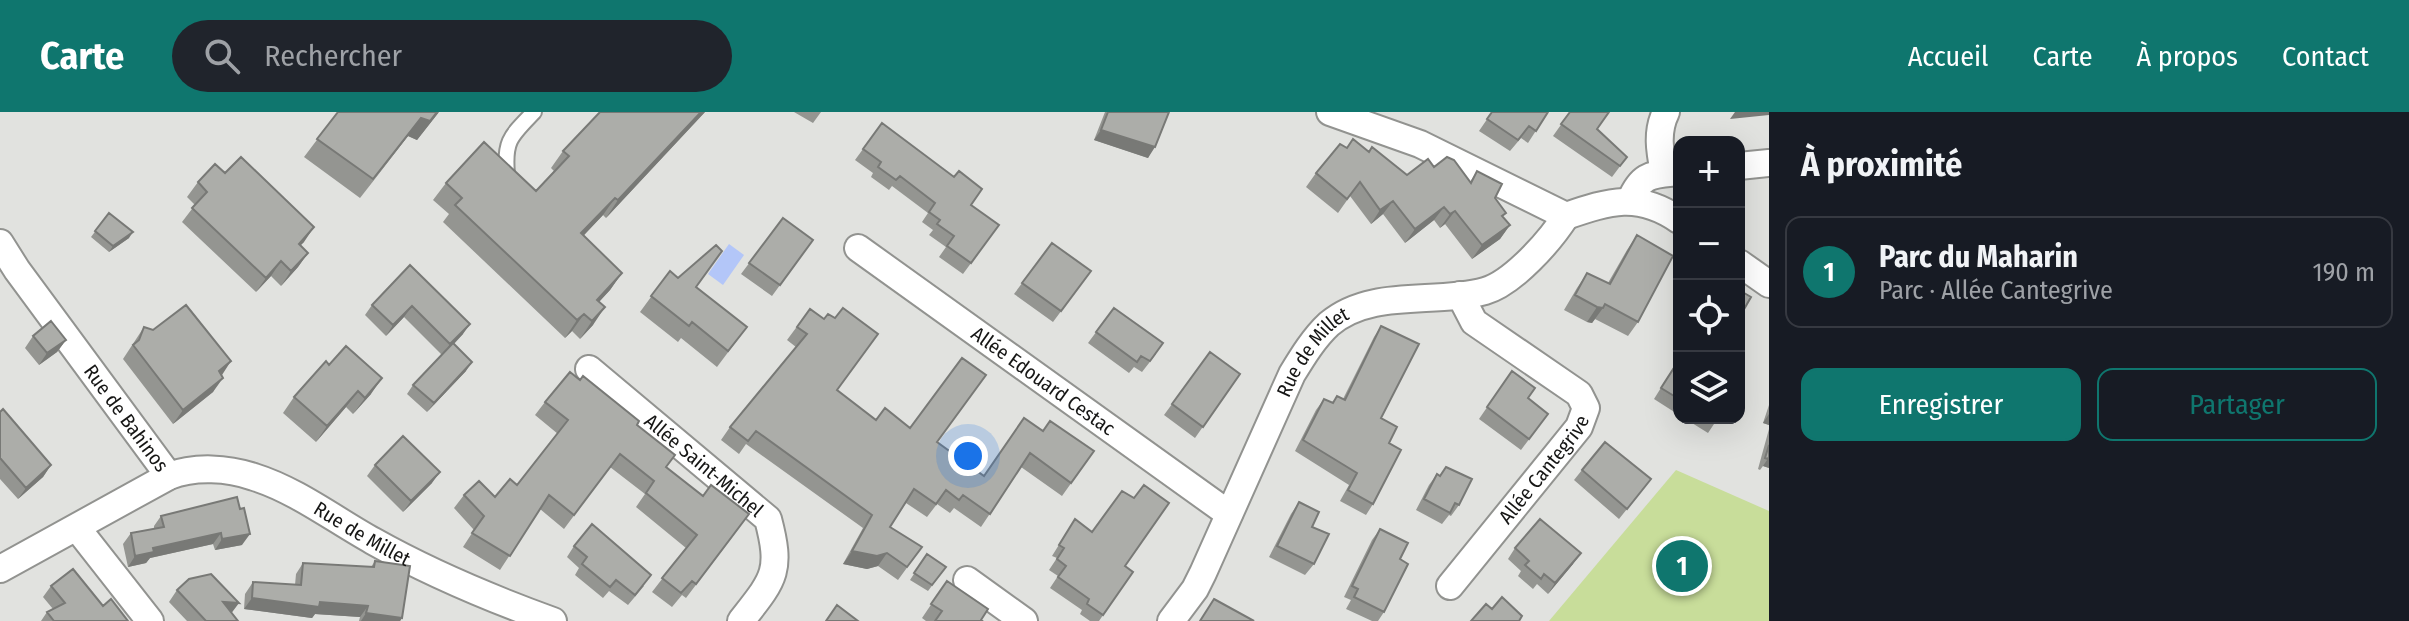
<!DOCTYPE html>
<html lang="fr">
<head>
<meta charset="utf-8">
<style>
  :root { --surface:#171b24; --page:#20242c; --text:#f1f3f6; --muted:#9ea1a6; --line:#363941; --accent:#0f766e }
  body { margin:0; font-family:"Fira Sans Condensed",sans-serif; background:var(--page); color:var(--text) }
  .controls { position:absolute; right:24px; top:24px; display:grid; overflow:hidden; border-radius:16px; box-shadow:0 8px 32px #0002 }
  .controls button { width:72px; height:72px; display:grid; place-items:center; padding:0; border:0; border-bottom:2px solid var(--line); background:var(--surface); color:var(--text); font:40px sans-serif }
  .you { position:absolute; left:968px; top:344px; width:28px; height:28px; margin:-20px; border:6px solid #fff; border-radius:50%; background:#1a73e8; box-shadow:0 0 0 12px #1a73e833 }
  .badge { display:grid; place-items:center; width:52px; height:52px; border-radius:50%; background:var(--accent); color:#fff; font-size:26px; font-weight:700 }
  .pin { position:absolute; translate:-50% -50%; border:4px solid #fff; box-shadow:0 2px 8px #0006 }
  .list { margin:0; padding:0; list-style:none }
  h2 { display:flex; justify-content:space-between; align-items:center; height:104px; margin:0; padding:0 32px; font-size:34px }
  h2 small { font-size:26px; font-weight:400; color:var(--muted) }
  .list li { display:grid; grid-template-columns:52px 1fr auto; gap:24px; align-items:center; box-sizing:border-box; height:112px; margin:0 16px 16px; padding:0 16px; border:2px solid var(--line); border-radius:16px }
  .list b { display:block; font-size:30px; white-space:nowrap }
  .list p { margin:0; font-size:26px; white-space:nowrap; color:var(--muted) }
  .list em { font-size:26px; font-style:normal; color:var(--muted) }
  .actions { display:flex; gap:16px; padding:24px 32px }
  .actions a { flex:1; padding:18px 0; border:2px solid var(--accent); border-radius:16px; text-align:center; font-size:28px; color:var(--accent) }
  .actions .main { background:var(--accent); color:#fff }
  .icon { flex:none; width:44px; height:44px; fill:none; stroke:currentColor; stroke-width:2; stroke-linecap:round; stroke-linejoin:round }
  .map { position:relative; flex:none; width:1769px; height:509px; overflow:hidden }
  header { display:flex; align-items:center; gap:48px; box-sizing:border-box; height:112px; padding:0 40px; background:var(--accent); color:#fff }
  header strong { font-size:38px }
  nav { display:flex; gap:44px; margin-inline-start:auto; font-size:28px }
  .search { width:560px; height:72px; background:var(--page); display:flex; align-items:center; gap:20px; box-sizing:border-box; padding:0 28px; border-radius:44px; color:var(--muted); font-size:30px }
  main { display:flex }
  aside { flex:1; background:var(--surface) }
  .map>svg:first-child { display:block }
</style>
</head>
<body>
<header>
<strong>Carte</strong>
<div class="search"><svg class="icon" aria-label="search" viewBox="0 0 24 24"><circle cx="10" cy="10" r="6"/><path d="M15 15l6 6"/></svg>Rechercher</div>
<nav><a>Accueil</a><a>Carte</a><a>À propos</a><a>Contact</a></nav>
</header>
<main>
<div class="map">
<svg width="1769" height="509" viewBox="0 0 1769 509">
  <rect width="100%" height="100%" fill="#e1e2df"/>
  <path fill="#c8dd9a" d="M1676,358L1769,399V509H1549Z"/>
  <path fill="#b3c6f8" d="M729,132L744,143L723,173L708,162Z"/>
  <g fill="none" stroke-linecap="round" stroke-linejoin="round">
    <g stroke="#929390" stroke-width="18">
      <path id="lane" d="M507,62C504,28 511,24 534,0"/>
    </g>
    <g stroke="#929390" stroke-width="30">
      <g id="street">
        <path d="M1330,0L1420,32L1566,104C1610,89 1638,80 1679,108"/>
        <path d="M1739,54L1769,51"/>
        <path d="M1664,61C1660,40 1656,20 1666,0"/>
        <path d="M1630,89C1642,61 1651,63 1679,60"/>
        <path id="s1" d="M0,131L17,158L169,364"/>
        <path id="s2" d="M858,136L1229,402"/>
        <path d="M1739,151L1769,172"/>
        <path id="s3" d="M589,257L768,407C782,460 774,467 741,509"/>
        <path d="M77,416L150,509"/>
        <path id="s4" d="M0,457L169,364C195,354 228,356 254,365C296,378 335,408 373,429C430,461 492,487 553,509"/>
        <path d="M967,468L1024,509"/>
        <path id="s5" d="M1450,474L1579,315L1586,296L1579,282L1474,210L1460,183"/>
        <path id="s6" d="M1171,509L1195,477L1203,461L1292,262C1303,244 1314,226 1329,212C1372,176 1434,193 1485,179C1513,171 1550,129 1566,104"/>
      </g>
    </g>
    <use href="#lane" stroke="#fff" stroke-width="14"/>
    <use href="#street" stroke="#fff" stroke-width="26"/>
  </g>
  <path fill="#949591" d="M338,0H439L417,28L408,24L360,86L304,45Z
    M600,0H705L606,106L603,103L583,124L622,161L610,178L599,190L593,213L580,227L572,219L565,226L443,110L449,102L433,88L446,71L536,79L554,59L551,56L563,39Z
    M794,0H821L813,11Z
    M1105,0H1169L1148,46L1094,28Z
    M1492,0H1548L1528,31L1521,26L1510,39L1479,19Z
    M1570,0L1597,17L1627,45L1612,65L1553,24Z
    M882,11L971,93L999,113L963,162L939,145L946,135L929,123L933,118L922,110L928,101L892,74L889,78L871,65L873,61L855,48Z
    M1347,36L1407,63L1434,55L1470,70L1477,59L1495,86L1503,106L1510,113L1500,127L1472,147L1445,112L1440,116L1434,108L1405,131L1383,102L1371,112L1350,84L1338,101L1306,75L1316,61Z
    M225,61L304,130L300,133L308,141L298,155L281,174L271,164L256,180L182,110L195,93L187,85L198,70Z
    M109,101L129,126L109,140L91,125Z
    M783,106L813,128L772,184L741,162Z
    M1637,123L1638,210L1628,224L1595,207L1592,211L1587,210L1564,198L1577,176L1587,161L1608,171L1627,138Z
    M1052,131L1091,159L1053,210L1014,182Z
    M410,153L463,222L454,232L466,259L427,300L407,282L413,273L442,243L404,205L386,224L365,203L372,193Z
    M670,159L678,166L696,175L747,215L717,255L681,226L678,230L640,200Z
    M1114,196L1156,242L1142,260L1134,255L1129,261L1088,231Z
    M810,197L837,278L876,308L910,316L937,330L984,364L1043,319L1094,339L1062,384L1021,355L981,415L954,396L950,401L937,392L927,405L906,391L890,415L922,435L898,468L878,454L867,457L843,452L863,416L746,332L739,342L721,328L730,315L796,235L787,228Z
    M1381,214V306L1389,331L1373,392L1366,403L1340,389L1349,373L1295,339L1316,298L1324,287L1332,291L1337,284L1343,287L1374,225Z
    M144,215L153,218L221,263L213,280L173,312L123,247Z
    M1679,217V228L1674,225Z
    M33,224L66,228L57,240L39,253L25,236Z
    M1210,240L1240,262L1195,326L1164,303Z
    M1679,247V303L1654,287Z
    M326,249L371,282L353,302L346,295L316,330L283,301L294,285Z
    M1512,259L1528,286L1548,302L1521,338L1479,307Z
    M545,290L637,313L666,355L739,416L686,486L682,483L672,495L652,480L686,436L636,395L645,382L610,355L564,417L540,397L500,458L463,435L474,418L454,396L464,383L495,385L517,373L558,322L535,303Z
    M1769,293V313L1763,311Z
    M0,300L51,353L43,365L18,387L0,367Z
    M1684,306H1718L1708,321Z
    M1769,317V356L1763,354L1760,358L1758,357Z
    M375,353L432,371L403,400L367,364Z
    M1582,358L1651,367L1619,407L1574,368Z
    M1437,362L1459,393L1451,404L1449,403L1442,412L1416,398L1429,373Z
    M237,385L242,433L215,438L213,432L150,446L146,451L128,455L123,432L131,421L154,417V414L161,404Z
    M1299,390L1312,415L1314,452L1305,463L1269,445L1291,402Z
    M1075,407L1092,420L1125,454L1133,460L1099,509H1090L1080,502L1082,498L1050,476L1058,464L1049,458L1057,446L1052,444Z
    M1380,417L1384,500L1378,509H1372L1346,497L1351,488L1344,485L1372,428Z
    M574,434L644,474L628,493L609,479L603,486L575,463L579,456L567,445Z
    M1515,436L1573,452L1548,482L1537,472L1533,477L1518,464L1521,459L1508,447Z
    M927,442L946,455L928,479L910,468Z
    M375,449L402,506L400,509H359L360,505L315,502L312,506L244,497L245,482L253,470L295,473L296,462L303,451L371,455Z
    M947,469L981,508L983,509H926L922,506Z
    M51,474L103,494L128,509H41L47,500L53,497L43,485Z
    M177,478L232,501L238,509H187L169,490Z"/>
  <path fill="#787976" d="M439,0L417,28L408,24L360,86L421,6Z
    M701,0H705L606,106L618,88Z
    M1735,0H1769V3L1730,7Z
    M1101,18L1155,35L1148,46L1094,28Z
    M615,86L603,103L569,139L581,121Z
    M1393,89L1383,102L1371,112L1380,98Z
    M1444,95L1434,108L1405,131L1415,117Z
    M1455,99L1445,112L1440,116L1450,102Z
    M1510,113L1500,127L1472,147L1482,133Z
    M314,115L304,130L288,146L299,132Z
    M133,120L129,126L109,140L113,134Z
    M308,141L298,155L281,174L291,159Z
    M281,149L271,164L256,180L266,166Z
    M622,161L610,178L585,205L597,188Z
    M412,194L404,205L386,224L393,213Z
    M605,195L593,213L580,227L592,209Z
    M1597,195L1603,196L1592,211L1587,210Z
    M584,202L572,219L565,226L577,208Z
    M470,212L463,222L443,243L450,232Z
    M66,228L57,240L39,253L47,241Z
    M231,249L222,263L219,259Z
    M472,250L466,259L427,300L434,291Z
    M223,266L213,280L173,312L183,298Z
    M382,266L371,282L353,302L365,286Z
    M358,279L346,295L316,330L327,314Z
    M1769,302V313L1763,311Z
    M1769,345V356L1763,354Z
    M51,353L43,365L18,387L26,376Z
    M440,360L432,371L403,400L411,389Z
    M221,421L213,432L150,446L146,451L128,455L135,444L153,436Z
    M250,422L242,433L215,438L222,427Z
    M852,439L887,441L878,454L867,457L843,452Z
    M1581,441L1573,452L1548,482L1555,471Z
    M252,486L320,490L368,494L360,505L315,502L312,506L244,497Z
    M223,490L239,491L230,503Z
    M366,501L402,506L400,509H361Z"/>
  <path fill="#acada9" stroke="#787976" stroke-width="2" d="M338,0H437L430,9L421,6L373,67L317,27Z
    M600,0H701L618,88L615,86L581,121L622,161L597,188L605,195L592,209L584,202L577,208L455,93L462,86L446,71L484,30L536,79L569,44L563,39Z
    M1108,0H1169L1155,35L1101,18Z
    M1492,0H1548L1536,19L1529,14L1518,28L1487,7Z
    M1570,0H1609L1597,17L1627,45L1620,54L1561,12Z
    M882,11L954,65L959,59L982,77L971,93L999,113L971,151L947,134L954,124L937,112L940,108L929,100L935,91L900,64L896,68L878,55L881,50L863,37Z
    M1353,27L1369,40L1372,35L1407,63L1428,47L1434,55L1447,45L1454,48L1471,71L1477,59L1502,72L1495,86L1506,101L1502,104L1510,113L1482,133L1455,99L1450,102L1444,95L1415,117L1393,89L1380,98L1360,70L1347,87L1316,61L1340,32L1347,36Z
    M241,45L314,115L299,132L308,141L291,159L281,149L266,166L192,96L207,80L198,70L215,52L225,61Z
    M109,101L133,120L113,134L95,119Z
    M783,106L813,128L780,173L749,151Z
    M1637,123L1673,144L1638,210L1605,192L1603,196L1597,195L1575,183L1587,161L1610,172Z
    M1052,131L1091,159L1061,199L1022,171Z
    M716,133L722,139L696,175L747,215L728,239L692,210L689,214L651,184L670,159L678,166Z
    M410,153L470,212L450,232L412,194L393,213L372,193Z
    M1739,178L1751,185L1739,206Z
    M186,193L231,249L219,259L223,266L183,298L133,233L139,228L144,215L153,218Z
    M843,196L878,222L837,278L876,308L885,296L910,316L962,246L986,263L937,330L984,364L1024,306L1043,319L1050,309L1094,339L1071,371L1030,341L990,402L963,383L959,388L946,378L936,392L914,377L890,415L922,435L907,455L887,441L877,444L852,439L872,403L756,319L748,329L730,315L807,222L797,215L810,197L824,207L828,202L835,206Z
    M1114,196L1163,231L1150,249L1141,244L1137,250L1096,220Z
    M51,209L66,228L47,241L33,224Z
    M1381,214L1419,232L1381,306L1397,315L1389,331L1401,338L1373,392L1348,378L1357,361L1303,328L1324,287L1333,291L1337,284L1345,288Z
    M453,231L472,250L434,291L413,273Z
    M346,234L382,266L365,286L358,279L327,314L294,285L326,249L329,253Z
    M1210,240L1240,262L1203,315L1172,292Z
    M1679,248V287L1661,276Z
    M1512,259L1535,276L1528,286L1548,302L1529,327L1487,295Z
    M570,260L580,268L583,264L639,309L637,313L675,343L666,355L703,384L711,373L749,402L696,472L692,469L681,481L662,466L697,423L646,381L654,369L620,342L574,403L549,383L510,444L472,421L484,404L464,383L479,369L495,385L510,367L517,373L568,308L545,290Z
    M3,297L51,353L26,376L0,346V300Z
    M403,324L440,360L411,389L375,353Z
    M1605,330L1651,367L1627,397L1582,358Z
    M1769,333V345L1768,347L1765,346Z
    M1446,355L1472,367L1459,393L1455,391L1450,401L1424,387L1437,362L1440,364Z
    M1144,373L1169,391L1125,454L1133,460L1103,503L1087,492L1089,487L1058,465L1066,454L1057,447L1064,436L1059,433L1075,407L1092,420L1122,379L1134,386Z
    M237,385L240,397L244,396L250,422L222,427L221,421L153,436L154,440L135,444L131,421L164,415L161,404Z
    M1299,390L1319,400L1312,415L1329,422L1314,452L1277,434Z
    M1540,407L1581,441L1555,471L1544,462L1541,467L1525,453L1529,449L1515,436Z
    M592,412L651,463L635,483L616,468L610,475L582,452L587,445L574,434Z
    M1380,417L1408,431L1400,447L1408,452L1384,500L1354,485L1358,477L1352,474Z
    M927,442L946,455L932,473L914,461Z
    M375,449L410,454L402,506L366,501L368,494L320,490L319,495L252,486L253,470L301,473L303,451L374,455Z
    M73,457L103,494L111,487L128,509H54L47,500L65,491L51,474Z
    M211,462L239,491L223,490L238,509H206L177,478L189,467Z
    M947,469L988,497L981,508L983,509H935L942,499L931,492Z
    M1502,485L1522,504L1519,509H1471L1486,492L1492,497Z
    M1214,487L1254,509H1200Z
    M837,493L858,509H826Z"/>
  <g text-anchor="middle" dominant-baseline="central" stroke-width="7" stroke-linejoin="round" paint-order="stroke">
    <g font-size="20" fill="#161615" stroke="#eeefec">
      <text stroke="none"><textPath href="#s6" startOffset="306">Rue de Millet</textPath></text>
      <text stroke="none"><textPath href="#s2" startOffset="228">Allée Edouard Cestac</textPath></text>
      <text stroke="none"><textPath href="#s1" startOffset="216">Rue de Bahinos</textPath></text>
      <text stroke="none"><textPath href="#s3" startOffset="150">Allée Saint-Michel</textPath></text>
      <text stroke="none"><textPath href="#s5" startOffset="150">Allée Cantegrive</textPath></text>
      <text stroke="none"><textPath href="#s4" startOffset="402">Rue de Millet</textPath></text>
    </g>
  </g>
</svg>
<div class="controls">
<button>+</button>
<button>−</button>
<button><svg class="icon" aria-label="locate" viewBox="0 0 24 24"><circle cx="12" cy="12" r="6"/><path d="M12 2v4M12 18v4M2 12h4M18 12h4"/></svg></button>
<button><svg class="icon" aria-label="layers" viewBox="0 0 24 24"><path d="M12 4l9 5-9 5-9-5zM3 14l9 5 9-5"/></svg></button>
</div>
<div class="you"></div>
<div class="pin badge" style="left:1682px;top:454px">1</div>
</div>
<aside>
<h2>À proximité<small></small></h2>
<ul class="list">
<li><span class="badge">1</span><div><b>Parc du Maharin</b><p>Parc · Allée Cantegrive</p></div><em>190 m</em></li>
</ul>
<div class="actions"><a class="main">Enregistrer</a><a>Partager</a></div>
</aside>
</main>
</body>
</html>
